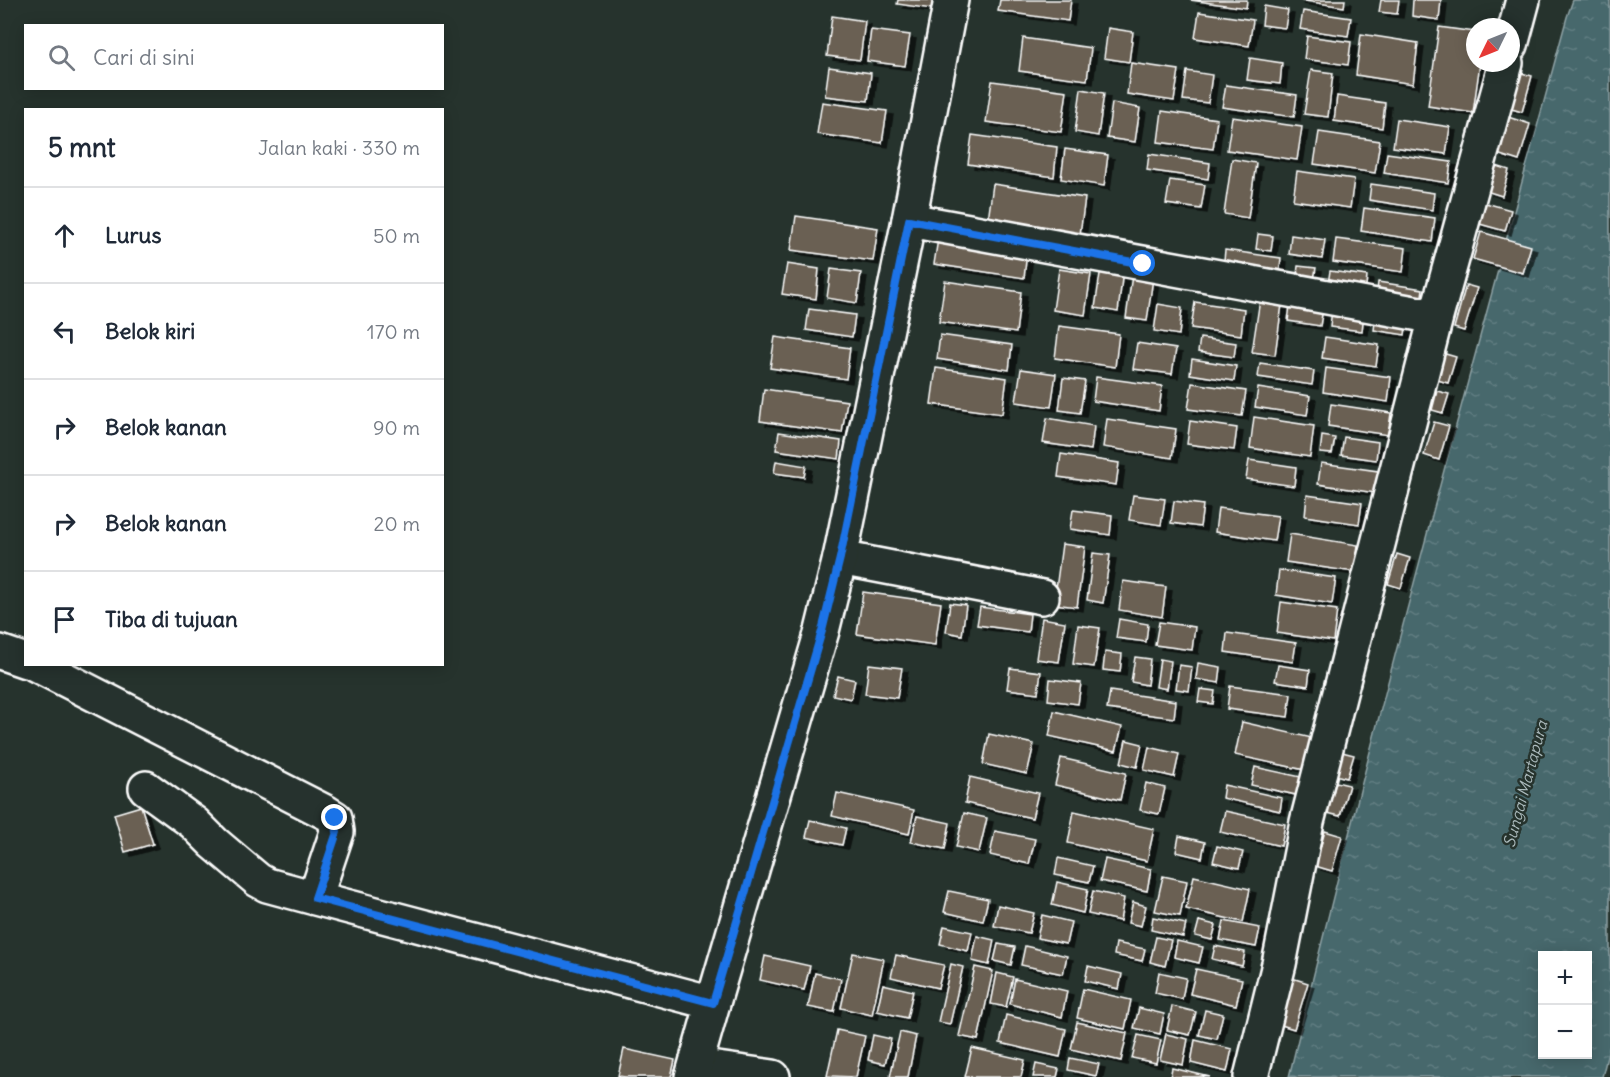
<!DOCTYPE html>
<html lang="id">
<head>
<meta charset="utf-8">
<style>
  :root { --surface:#fff; --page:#f2f2f3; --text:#1f2937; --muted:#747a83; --line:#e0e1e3 }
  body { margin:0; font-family:Delius,sans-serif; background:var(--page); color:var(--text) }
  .controls { position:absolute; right:18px; bottom:18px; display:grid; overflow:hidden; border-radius:0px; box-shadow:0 3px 15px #0003 }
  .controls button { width:54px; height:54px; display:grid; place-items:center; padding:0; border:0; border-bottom:2px solid var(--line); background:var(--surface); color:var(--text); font:30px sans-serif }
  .compass { position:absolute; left:1466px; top:18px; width:54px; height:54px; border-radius:50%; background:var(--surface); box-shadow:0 3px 15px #0003; rotate:227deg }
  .stop { position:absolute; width:18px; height:18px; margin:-14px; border:4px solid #1a73e8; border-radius:50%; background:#fff }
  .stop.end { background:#1a73e8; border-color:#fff; box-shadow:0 2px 6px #0008 }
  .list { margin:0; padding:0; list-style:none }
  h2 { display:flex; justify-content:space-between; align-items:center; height:78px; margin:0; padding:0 24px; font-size:26px }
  h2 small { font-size:20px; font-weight:400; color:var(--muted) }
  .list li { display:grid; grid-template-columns:39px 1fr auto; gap:18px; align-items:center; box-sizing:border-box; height:96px; padding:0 24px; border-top:2px solid var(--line) }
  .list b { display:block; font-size:22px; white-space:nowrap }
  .list em { font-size:20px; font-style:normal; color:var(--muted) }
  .icon { flex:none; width:33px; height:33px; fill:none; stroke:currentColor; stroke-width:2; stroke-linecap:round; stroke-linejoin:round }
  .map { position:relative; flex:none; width:1610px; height:1077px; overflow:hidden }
  .search { position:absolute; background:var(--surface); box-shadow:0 3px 15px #0003; left:24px; top:24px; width:420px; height:66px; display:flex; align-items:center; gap:15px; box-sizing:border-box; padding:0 21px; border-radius:0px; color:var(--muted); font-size:22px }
  .panel { position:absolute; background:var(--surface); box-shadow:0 3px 15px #0003; left:24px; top:108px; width:420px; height:558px; border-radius:0px }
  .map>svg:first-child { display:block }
</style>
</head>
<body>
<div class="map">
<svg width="1610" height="1077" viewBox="0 0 1610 1077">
  <defs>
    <pattern id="water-ripples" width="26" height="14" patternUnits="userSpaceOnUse" patternTransform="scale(1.5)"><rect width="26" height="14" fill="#46676c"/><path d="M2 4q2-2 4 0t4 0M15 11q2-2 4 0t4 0" fill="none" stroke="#627e82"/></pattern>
    <filter id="shadow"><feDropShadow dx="6" dy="4" stdDeviation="0" flood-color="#0009"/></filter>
  </defs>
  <rect width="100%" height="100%" fill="#26332d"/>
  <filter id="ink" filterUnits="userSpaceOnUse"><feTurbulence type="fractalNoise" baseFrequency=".0167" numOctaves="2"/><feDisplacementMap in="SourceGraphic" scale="12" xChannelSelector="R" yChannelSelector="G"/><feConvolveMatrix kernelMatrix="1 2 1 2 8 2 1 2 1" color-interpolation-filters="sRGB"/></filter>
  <g filter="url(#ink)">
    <path fill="url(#water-ripples)" stroke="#90a4a7" stroke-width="1.5" fill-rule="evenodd" d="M1573,0H1610V1045L1602,1077H1289C1374,722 1471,369 1567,17ZM1542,956H1588V1054H1542Z"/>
    <path fill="#6a6153" stroke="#fff" stroke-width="1.5" filter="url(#shadow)" d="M898,0H933L932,9L897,4Z
      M1000,0H1071L1068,21L998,11Z
      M1190,0H1247L1246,8Z
      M1298,0H1345L1344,7Z
      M1381,0H1399L1397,14L1379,12Z
      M1413,0H1441L1439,20L1412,16Z
      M1264,6L1288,10L1285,28L1262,25Z
      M1303,11L1351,18L1348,36L1300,29Z
      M1199,12L1253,20L1249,46L1195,38Z
      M832,16L865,21L860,60L827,56Z
      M1439,27L1475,32V63H1480L1473,113L1428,106Z
      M1108,28L1133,32L1129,62L1104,58Z
      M871,30L910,35L905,66L867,61Z
      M1361,34L1418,43L1413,84L1356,75Z
      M1307,36L1351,42L1348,65L1304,59Z
      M1023,38L1091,48L1087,80L1019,71Z
      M1250,58L1282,63L1280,84L1247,80Z
      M1131,63L1179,70L1174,101L1127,94Z
      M829,67L871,73L868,101L825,96Z
      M1311,70L1333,73L1328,117L1304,114Z
      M1187,71L1212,75L1208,103L1183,100Z
      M1515,71L1532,76L1522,112L1505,107Z
      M992,81L1067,91L1061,132L986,122Z
      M1226,85L1297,95L1294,117L1222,107Z
      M1081,89L1104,93L1098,136L1075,132Z
      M1337,96L1385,103L1382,128L1334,121Z
      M822,102L887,111L882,143L817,134Z
      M1112,103L1140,108L1135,142L1107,138Z
      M1162,111L1217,119L1213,149L1158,142Z
      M1232,117L1302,127L1297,160L1227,150Z
      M1508,117L1530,124L1519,161L1497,154Z
      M1397,119L1450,127L1446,154L1393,147Z
      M1319,132L1380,141L1375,173L1314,164Z
      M972,135L1057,147L1054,177L968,164Z
      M1065,149L1108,155L1104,186L1061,179Z
      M1387,153L1451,162L1448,183L1384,173Z
      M1149,154L1210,163L1208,179L1147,170Z
      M1232,159L1256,163L1248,218L1224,214Z
      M1493,165L1509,170L1502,196L1486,191Z
      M1297,171L1354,179L1350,208L1293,200Z
      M1170,180L1205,185L1201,209L1166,204Z
      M993,184L1085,198L1079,241L987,228Z
      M1371,184L1434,193L1432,210L1369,200Z
      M1482,202L1511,210L1505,231L1476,223Z
      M1364,208L1435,218L1432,242L1361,231Z
      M796,216L878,228L873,261L791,250Z
      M1481,232L1531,246L1523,273L1473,259Z
      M1258,234L1273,236L1271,251L1256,249Z
      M1291,235L1325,240L1322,259L1289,254Z
      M938,239L1027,252L1024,278L934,264Z
      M1336,239L1406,248L1403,272L1333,262Z
      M1225,250L1281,258L1279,279L1223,271Z
      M787,264L819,269L816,299L782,294Z
      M1298,266L1316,268L1313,285L1296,283Z
      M1101,267L1123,270L1118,312L1095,308Z
      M831,269L861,273L857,303L827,298Z
      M1059,269L1091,274L1085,315L1053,310Z
      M1330,271L1367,276L1365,295L1327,290Z
      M1132,275L1153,278L1147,321L1126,318Z
      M945,281L1021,292L1016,333L939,322Z
      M1378,282L1423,289L1420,308L1376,301Z
      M1466,285L1477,288L1464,331L1454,328Z
      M1261,293L1283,297L1275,355L1252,352Z
      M1291,298L1324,303L1320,326L1288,321Z
      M1195,302L1244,309L1241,335L1191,328Z
      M1158,304L1182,308L1179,335L1154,331Z
      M809,309L855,315L852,337L806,330Z
      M1332,309L1364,313L1362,331L1330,327Z
      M1375,322L1406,327L1405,335L1374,330Z
      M1059,326L1119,334L1115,367L1055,358Z
      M940,335L1012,345L1009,370L937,359Z
      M775,337L850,348L846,379L770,368Z
      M1325,337L1379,345L1376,366L1322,358Z
      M1200,338L1236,343L1234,357L1198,352Z
      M1137,343L1176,349L1172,374L1133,369Z
      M1442,353L1456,357L1448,383L1434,379Z
      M1192,359L1236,366L1234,381L1190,374Z
      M1260,363L1314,371L1312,385L1258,377Z
      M936,368L1007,378L1002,414L931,404Z
      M1326,368L1391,377L1388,402L1323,392Z
      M1021,369L1056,374L1051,407L1016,402Z
      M1096,377L1162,386L1159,411L1093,401Z
      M1063,378L1085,381L1080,413L1059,410Z
      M1192,383L1246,391L1242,416L1188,409Z
      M1258,388L1310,396L1307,415L1255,407Z
      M764,389L847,401L842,433L760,421Z
      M1437,391L1449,394L1443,413L1432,410Z
      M1331,404L1391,413L1388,435L1328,426Z
      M1254,417L1314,426L1310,457L1250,448Z
      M1047,418L1094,426L1091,450L1043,443Z
      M1107,419L1176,429L1172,458L1103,447Z
      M1190,421L1237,428L1234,450L1187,444Z
      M1434,422L1449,426L1439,460L1424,455Z
      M779,432L841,441L839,459L776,450Z
      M1322,436L1335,438L1332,454L1320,453Z
      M1344,437L1378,442L1376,460L1341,455Z
      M1061,454L1119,463L1116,485L1058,477Z
      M1249,460L1296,467L1294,486L1246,479Z
      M776,461L806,466L804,477L774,473Z
      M1321,463L1378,471L1375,493L1318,484Z
      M1133,495L1165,499L1161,525L1129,520Z
      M1307,495L1362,503L1359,524L1305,516Z
      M1174,501L1203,505L1200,527L1171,523Z
      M1218,508L1278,516L1274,541L1215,532Z
      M1073,510L1112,515L1110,535L1070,529Z
      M1290,534L1358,545L1354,572L1286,562Z
      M1062,544L1085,547L1077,607L1054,604Z
      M1093,553L1110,555L1103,603L1087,600Z
      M1397,554L1410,558L1401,588L1388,584Z
      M1279,570L1336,578L1332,604L1276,595Z
      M1123,581L1166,587L1162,617L1119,610Z
      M863,592L941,603L935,645L857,634Z
      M1281,602L1337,610L1333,641L1277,633Z
      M950,603L966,605L962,635L946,632Z
      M980,607L1030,614L1028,632L977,625Z
      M1042,618L1065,622L1059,662L1036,659Z
      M1119,619L1148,624L1146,642L1116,638Z
      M1159,622L1195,627L1192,650L1155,645Z
      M1078,625L1100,628L1094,667L1073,664Z
      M1227,633L1296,643L1293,662L1225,652Z
      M1105,652L1122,654L1120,672L1103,670Z
      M1135,657L1150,659L1147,685L1131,682Z
      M1160,659L1171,661L1167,689L1156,687Z
      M1198,663L1221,667L1219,683L1196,679Z
      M869,664L902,668L897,698L865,694Z
      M1179,665L1192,667L1189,691L1176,689Z
      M1278,665L1310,670L1308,686L1275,681Z
      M1010,668L1041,672L1038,693L1007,689Z
      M838,676L855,680L851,699L833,695Z
      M1050,679L1081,683L1078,704L1048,700Z
      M1230,686L1291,694L1288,717L1227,709Z
      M1200,689L1215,691L1213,704L1198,702Z
      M1110,691L1176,701L1174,718L1107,709Z
      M1054,711L1122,727L1116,751L1049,736Z
      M1242,722L1312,738L1305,770L1235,755Z
      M989,734L1034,744L1027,774L983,764Z
      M1126,740L1142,744L1137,767L1121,763Z
      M1149,747L1179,754L1174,777L1144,770Z
      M1342,752L1354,755L1347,778L1335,775Z
      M1061,758L1126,773L1120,800L1055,785Z
      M1255,767L1301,777L1296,795L1251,785Z
      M970,777L1038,793L1032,818L965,803Z
      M1336,782L1349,785L1340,816L1327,813Z
      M1146,783L1165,788L1159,814L1140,810Z
      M1224,785L1282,798L1280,811L1222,798Z
      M837,793L914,810L909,834L832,816Z
      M141,806L153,844L125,852L114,814Z
      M1074,811L1154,829L1147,861L1068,843Z
      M1225,811L1285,824L1281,846L1220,832Z
      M964,813L987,818L979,852L956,847Z
      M917,816L950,823L945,849L911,842Z
      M810,820L846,828L842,845L806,837Z
      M995,831L1035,839L1029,864L990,855Z
      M1325,831L1342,836L1332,871L1315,866Z
      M1179,836L1205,842L1202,858L1176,852Z
      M1217,846L1243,852L1239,868L1213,862Z
      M1058,858L1093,866L1089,882L1055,875Z
      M1105,859L1151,869L1147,891L1100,881Z
      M1163,876L1187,881L1180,916L1155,911Z
      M1194,876L1250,889L1243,922L1186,909Z
      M1057,882L1088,889L1083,913L1052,905Z
      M949,891L988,899L983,921L944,912Z
      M1093,891L1124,898L1120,921L1088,914Z
      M1133,902L1146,906L1141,926L1128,923Z
      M998,905L1034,913L1029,933L994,926Z
      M1042,915L1071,922L1066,944L1037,938Z
      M1153,917L1186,924L1183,937L1151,930Z
      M1199,921L1216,925L1212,940L1195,936Z
      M1224,921L1260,928L1256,947L1220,940Z
      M944,926L972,932L968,951L940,944Z
      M977,936L994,940L989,965L972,961Z
      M1156,937L1171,940L1165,966L1150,962Z
      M1177,941L1203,947L1199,963L1174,957Z
      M1116,943L1145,949L1142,961L1114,955Z
      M998,944L1015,947L1011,965L994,961Z
      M1025,946L1067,956L1063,974L1021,965Z
      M1215,946L1245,952L1242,966L1212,959Z
      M853,953L884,959L872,1015L841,1008Z
      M896,955L944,965L938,988L891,977Z
      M765,956L810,966L804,990L760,980Z
      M951,964L963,967L950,1024L938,1022Z
      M1088,966L1122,974L1119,989L1085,981Z
      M975,967L993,971L978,1040L959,1036Z
      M1196,969L1242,979L1236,1005L1190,994Z
      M1159,972L1186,978L1182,999L1155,993Z
      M815,973L841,979L834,1012L808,1007Z
      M997,973L1013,977L1006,1007L991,1004Z
      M1292,978L1308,983L1294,1029L1278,1024Z
      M1015,979L1067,991L1062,1017L1010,1004Z
      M883,984L913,991L907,1018L877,1011Z
      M1083,989L1131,1000L1125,1029L1077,1018Z
      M1172,1006L1196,1012L1190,1035L1167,1030Z
      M1139,1008L1164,1014L1160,1034L1134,1028Z
      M1205,1010L1223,1014L1217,1039L1199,1035Z
      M1006,1015L1066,1029L1060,1057L1000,1043Z
      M1077,1022L1127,1033L1121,1061L1071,1049Z
      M837,1030L865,1036L856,1077L827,1076Z
      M900,1032L916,1036L908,1077H890Z
      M1166,1034L1188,1039L1183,1065L1160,1060Z
      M873,1035L891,1039L885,1064L868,1060Z
      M1138,1035L1161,1040L1156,1063L1132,1058Z
      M1195,1040L1232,1049L1227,1072L1191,1063Z
      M972,1048L1025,1060L1021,1077H965Z
      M624,1049L675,1060L671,1077H625L618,1076Z
      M1070,1058L1099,1064L1096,1076L1068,1070Z
      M1036,1064L1059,1069L1057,1077H1033Z
      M1172,1068L1210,1077H1170Z"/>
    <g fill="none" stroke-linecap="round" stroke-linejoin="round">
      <g stroke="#fff" stroke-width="38">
        <path id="street" d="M1511,45L1523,0
          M909,220L1436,317
          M840,558L1042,597
          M0,652L26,661
          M35,664L327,813L335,818L337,832L315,898L713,1003
          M146,788L194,823L214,843L258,880L267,885L315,898
          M696,1066L773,1077
          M1251,1077L1279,964L1307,822L1436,317L1506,63"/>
      </g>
      <g stroke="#fff" stroke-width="38">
        <path id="secondary" d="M692,1077L713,1003L822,631L840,558L909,220L951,0"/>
      </g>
      <use href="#street" stroke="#26332d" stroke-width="33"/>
      <use href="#secondary" stroke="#26332d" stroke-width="33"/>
    </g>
  </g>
  <g fill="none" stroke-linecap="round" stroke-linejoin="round" filter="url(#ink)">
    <path stroke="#1a73e8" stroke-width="8" d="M335,818L337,832L315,898L713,1003L822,631L840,558L909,220L1143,264"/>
  </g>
  <g text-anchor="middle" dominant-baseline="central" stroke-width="5" stroke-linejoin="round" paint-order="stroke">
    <g font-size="16" font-style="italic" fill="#acbbbd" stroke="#26332d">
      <text transform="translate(1525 784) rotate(-75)">Sungai Martapura</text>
    </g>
  </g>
</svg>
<div class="controls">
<button>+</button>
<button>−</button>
</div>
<svg class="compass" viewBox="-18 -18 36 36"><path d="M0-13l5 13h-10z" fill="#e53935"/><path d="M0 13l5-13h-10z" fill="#747a83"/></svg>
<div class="stop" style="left:1143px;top:264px"></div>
<div class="stop end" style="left:335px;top:818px"></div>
<div class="search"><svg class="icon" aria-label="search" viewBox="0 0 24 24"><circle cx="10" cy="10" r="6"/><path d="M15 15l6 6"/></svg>Cari di sini</div>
<section class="panel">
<h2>5 mnt<small>Jalan kaki · 330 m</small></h2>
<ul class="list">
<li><svg class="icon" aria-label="ahead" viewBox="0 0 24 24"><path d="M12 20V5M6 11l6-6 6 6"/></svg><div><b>Lurus</b></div><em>50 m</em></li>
<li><svg class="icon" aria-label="left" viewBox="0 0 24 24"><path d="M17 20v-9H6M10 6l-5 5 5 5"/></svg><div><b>Belok kiri</b></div><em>170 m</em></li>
<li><svg class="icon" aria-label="right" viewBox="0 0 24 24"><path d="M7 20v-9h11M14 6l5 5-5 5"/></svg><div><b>Belok kanan</b></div><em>90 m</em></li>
<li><svg class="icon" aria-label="right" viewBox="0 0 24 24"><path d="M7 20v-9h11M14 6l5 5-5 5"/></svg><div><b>Belok kanan</b></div><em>20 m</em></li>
<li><svg class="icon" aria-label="arrive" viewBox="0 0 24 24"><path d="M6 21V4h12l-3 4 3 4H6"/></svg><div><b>Tiba di tujuan</b></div></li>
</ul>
</section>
</div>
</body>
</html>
